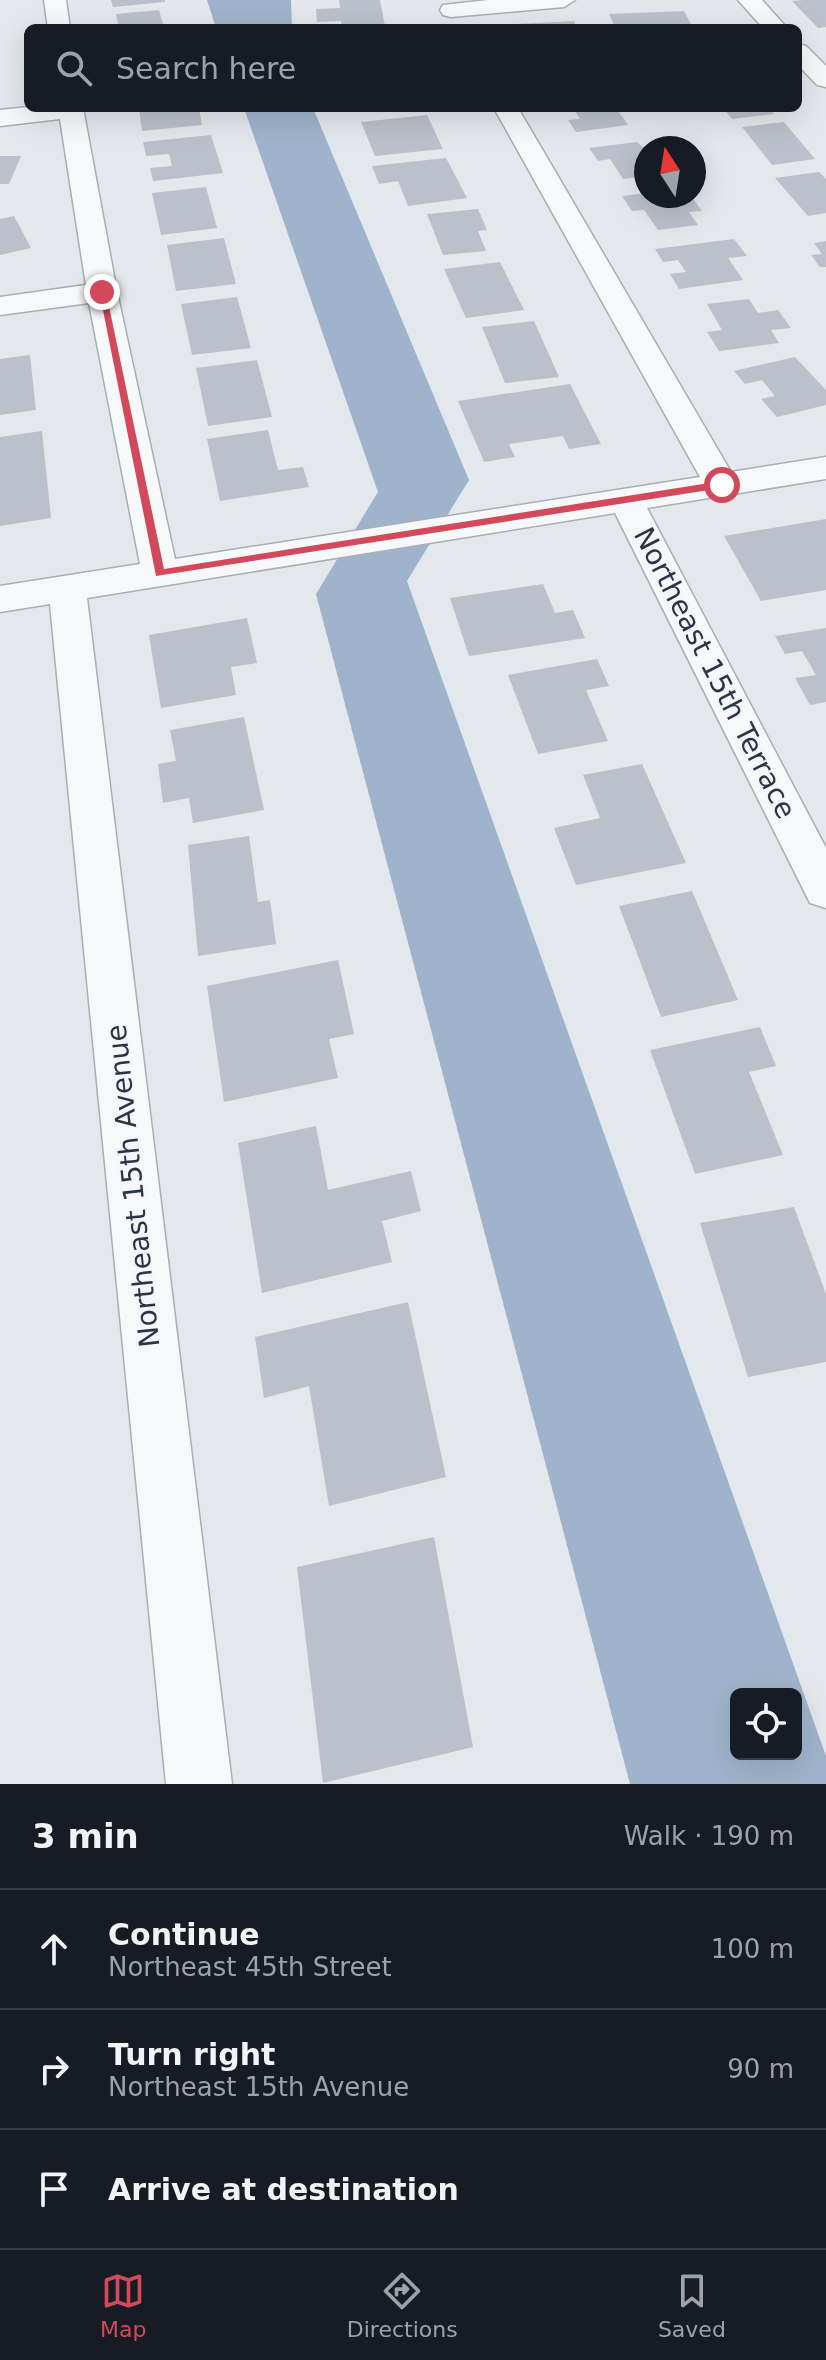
<!DOCTYPE html>
<html lang="en">
<head>
<meta charset="utf-8">
<style>
  :root { --surface:#171b24; --page:#20242c; --text:#f1f3f6; --muted:#9ea1a6; --line:#363941; --accent:#d1495b }
  body { margin:0; font-family:"DejaVu Sans",sans-serif; background:var(--page); color:var(--text) }
  .controls { position:absolute; right:24px; bottom:24px; display:grid; overflow:hidden; border-radius:12px; box-shadow:0 8px 32px #0002 }
  .controls button { width:72px; height:72px; display:grid; place-items:center; padding:0; border:0; border-bottom:2px solid var(--line); background:var(--surface); color:var(--text); font:40px sans-serif }
  .compass { position:absolute; left:634px; top:136px; width:72px; height:72px; border-radius:50%; background:var(--surface); box-shadow:0 8px 32px #0002; rotate:348deg }
  .stop { position:absolute; width:24px; height:24px; margin:-18px; border:6px solid #d1495b; border-radius:50%; background:#fff }
  .stop.end { background:#d1495b; border-color:#fff; box-shadow:0 2px 8px #0008 }
  .list { margin:0; padding:0; list-style:none }
  h2 { display:flex; justify-content:space-between; align-items:center; height:104px; margin:0; padding:0 32px; font-size:34px }
  h2 small { font-size:26px; font-weight:400; color:var(--muted) }
  .list li { display:grid; grid-template-columns:52px 1fr auto; gap:24px; align-items:center; box-sizing:border-box; height:120px; padding:0 32px; border-top:2px solid var(--line) }
  .list b { display:block; font-size:30px; white-space:nowrap }
  .list p { margin:0; font-size:26px; white-space:nowrap; color:var(--muted) }
  .list em { font-size:26px; font-style:normal; color:var(--muted) }
  .icon { flex:none; width:44px; height:44px; fill:none; stroke:currentColor; stroke-width:2; stroke-linecap:round; stroke-linejoin:round }
  .map { position:relative; flex:none; width:826px; height:1784px; overflow:hidden }
  .search { position:absolute; background:var(--surface); box-shadow:0 8px 32px #0002; left:24px; right:24px; top:24px; height:88px; display:flex; align-items:center; gap:20px; box-sizing:border-box; padding:0 28px; border-radius:12px; color:var(--muted); font-size:30px }
  .sheet { height:464px; background:var(--surface) }
  nav { display:flex; justify-content:space-around; align-items:center; box-sizing:border-box; height:112px; border-top:2px solid var(--line); background:var(--surface); font-size:22px; color:var(--muted) }
  nav a { display:grid; justify-items:center; gap:4px }
  nav .on { color:var(--accent) }
  .map>svg:first-child { display:block }
</style>
</head>
<body>
<div class="map">
<svg width="826" height="1784" viewBox="0 0 826 1784">
  <rect width="100%" height="100%" fill="#e4e7ec"/>
  <path fill="#9fb4cc" fill-rule="evenodd" d="M207,0H291L292,28H216Z
    M244,108H313L469,480L407,581L826,1756V1784H630L316,594L378,492ZM736,1694H796V1754H736Z"/>
  <path fill="#bbc0ca" d="M111,0H165V2L113,7Z
    M339,0H380L385,26L342,28L341,21L317,22L316,9L340,8Z
    M804,0H826V27L818,28L792,1Z
    M159,10L164,28H119L116,14Z
    M684,11L693,28H624L622,24L614,25L609,14Z
    M574,21L577,28H517L515,24Z
    M139,108H199L202,125L142,131Z
    M573,108H616L628,125L576,132L568,120L580,119Z
    M723,108H769L774,114L732,119Z
    M427,115L443,149L375,156L361,122Z
    M784,122L815,159L772,165L742,127Z
    M211,135L223,173L153,181L150,168L172,166L169,154L146,156L143,142Z
    M637,142L646,150V176L623,179L610,159L598,161L589,148Z
    M0,156H21L9,184H0Z
    M446,158L467,198L408,206L398,181L379,184L372,166Z
    M819,172L826,179V213L808,216L775,178Z
    M206,187L217,228L161,235L152,193Z
    M646,193V196L692,197L702,211L689,212L698,225L658,230L644,210L632,211L622,196Z
    M478,209L487,230L478,231L486,251L443,255L427,214Z
    M14,216L31,248L0,255V219Z
    M224,238L236,284L176,291L167,245Z
    M734,239L747,256L728,258L743,280L679,289L670,274L686,272L678,260L663,262L655,249Z
    M826,241V267H820L811,255L822,254L814,243Z
    M500,262L524,310L466,318L444,269Z
    M237,297L251,348L192,355L181,304Z
    M749,299L758,313L778,310L791,328L771,330L779,343L719,351L707,332L722,330L707,304Z
    M534,321L559,377L505,383L482,327Z
    M30,355L36,410L0,415V359Z
    M795,357L826,390V405L777,417L761,399L775,396L762,380L745,384L734,371Z
    M257,360L272,417L208,426L196,368Z
    M570,384L601,444L569,449L563,436L509,444L515,457L484,462L458,401Z
    M268,430L278,470L303,467L309,487L220,501L207,439Z
    M42,431L51,518L0,526V437Z
    M826,519V590L761,601L724,536Z
    M543,584L555,613L573,610L585,638L469,656L450,598Z
    M247,618L257,663L231,667L236,695L161,708L149,635Z
    M826,628V702L810,705L795,678L816,675L802,651L785,654L775,636Z
    M597,659L609,686L586,690L608,741L538,754L508,675Z
    M244,717L264,810L193,823L189,798L163,803L158,764L176,761L170,730Z
    M642,764L686,863L576,885L554,828L600,818L583,775Z
    M249,836L258,902L270,900L276,944L198,956L188,845Z
    M692,891L738,1000L661,1017L619,906Z
    M338,960L354,1034L329,1039L338,1078L224,1102L207,986Z
    M760,1027L776,1066L749,1072L783,1155L695,1174L650,1050Z
    M316,1126L328,1190L411,1171L421,1211L382,1221L392,1262L262,1293L238,1143Z
    M794,1207L826,1294V1362L748,1377L700,1223Z
    M408,1302L446,1477L329,1506L309,1386L264,1398L255,1337Z
    M434,1537L473,1747L323,1783L297,1567Z"/>
  <g fill="none" stroke-linecap="round" stroke-linejoin="round">
    <g stroke="#a9aeb7" stroke-width="3">
      <path id="minor" d="M44,0H66L70,28H48Z
        M488,0H575L564,7L451,17L443,15L440,10L443,5Z
        M738,0H762L787,28H763Z
        M798,44L806,46L826,66V87L817,85L798,65Z
        M28,107L83,108L117,292L175,559L700,477L494,108H518L731,472L826,457V479L647,508L826,848V908L810,903L615,513L87,598L232,1784H166L50,604L0,612V586L140,564L89,303L0,315V297L86,285L60,119L0,126V110Z"/>
    </g>
    <use href="#minor" fill="#f7f8fa" fill-rule="evenodd"/>
  </g>
  <path fill="#d1495b" d="M99,290L106,292L164,569L722,481L727,485L722,488L156,576Z"/>
  <g text-anchor="middle" dominant-baseline="central" stroke-width="6" stroke-linejoin="round" paint-order="stroke">
    <g font-size="28" fill="#2b3445" stroke="#f4f6f9">
      <text transform="translate(715 673) rotate(63)">Northeast 15th Terrace</text>
      <text transform="translate(133 1186) rotate(-96)">Northeast 15th Avenue</text>
    </g>
  </g>
</svg>
<div class="controls">
<button><svg class="icon" aria-label="locate" viewBox="0 0 24 24"><circle cx="12" cy="12" r="6"/><path d="M12 2v4M12 18v4M2 12h4M18 12h4"/></svg></button>
</div>
<svg class="compass" viewBox="-18 -18 36 36"><path d="M0-13l5 13h-10z" fill="#e53935"/><path d="M0 13l5-13h-10z" fill="#9ea1a6"/></svg>
<div class="stop" style="left:722px;top:485px"></div>
<div class="stop end" style="left:102px;top:292px"></div>
<div class="search"><svg class="icon" aria-label="search" viewBox="0 0 24 24"><circle cx="10" cy="10" r="6"/><path d="M15 15l6 6"/></svg>Search here</div>
</div>
<section class="sheet">
<h2>3 min<small>Walk · 190 m</small></h2>
<ul class="list">
<li><svg class="icon" aria-label="ahead" viewBox="0 0 24 24"><path d="M12 20V5M6 11l6-6 6 6"/></svg><div><b>Continue</b><p>Northeast 45th Street</p></div><em>100 m</em></li>
<li><svg class="icon" aria-label="right" viewBox="0 0 24 24"><path d="M7 20v-9h11M14 6l5 5-5 5"/></svg><div><b>Turn right</b><p>Northeast 15th Avenue</p></div><em>90 m</em></li>
<li><svg class="icon" aria-label="arrive" viewBox="0 0 24 24"><path d="M6 21V4h12l-3 4 3 4H6"/></svg><div><b>Arrive at destination</b></div></li>
</ul>
</section>
<nav>
<a class="on"><svg class="icon" aria-label="map" viewBox="0 0 24 24"><path d="M3 6l6-2 6 2 6-2v14l-6 2-6-2-6 2zM9 4v14M15 6v14"/></svg>Map</a>
<a><svg class="icon" aria-label="directions" viewBox="0 0 24 24"><path d="M12 3l9 9-9 9-9-9zM9 14v-3h6M13 9l2 2-2 2"/></svg>Directions</a>
<a><svg class="icon" aria-label="saved" viewBox="0 0 24 24"><path d="M7 4h10v16l-5-4-5 4z"/></svg>Saved</a>
</nav>
</body>
</html>
